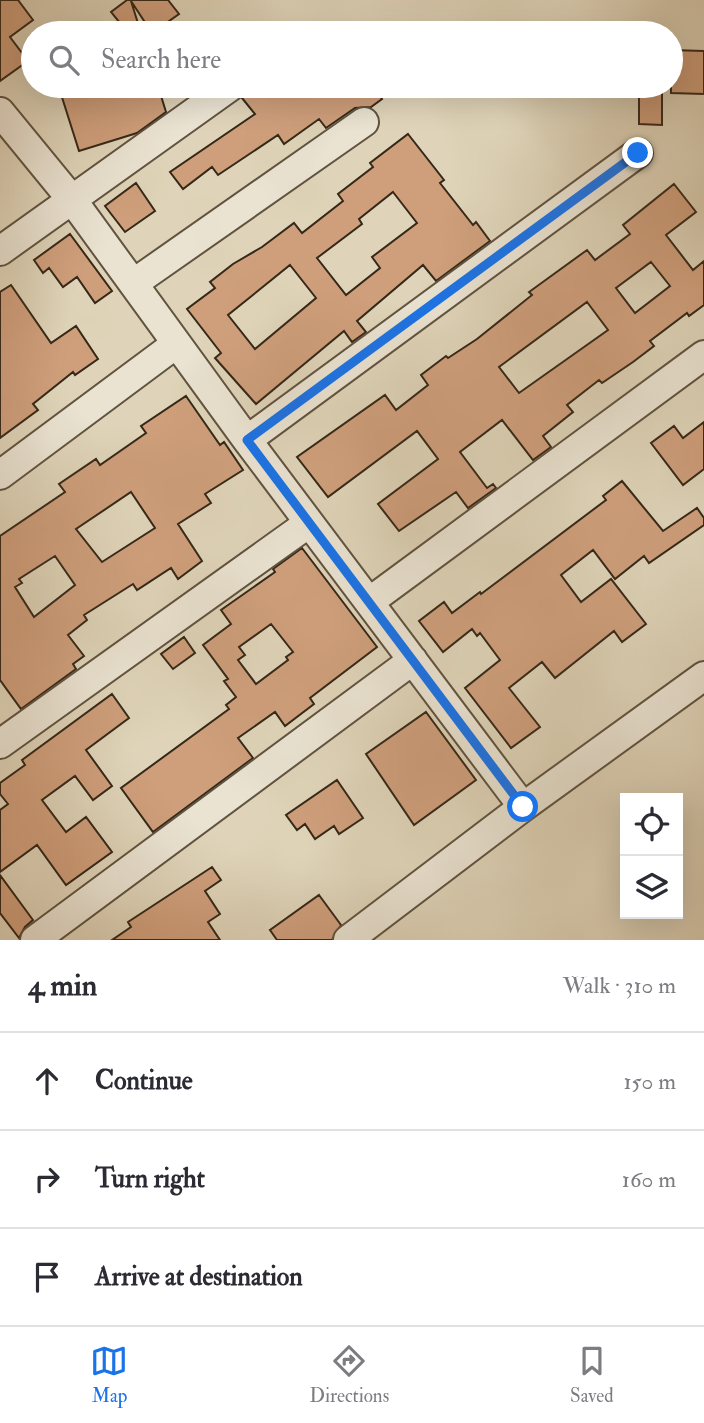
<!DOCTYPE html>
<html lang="en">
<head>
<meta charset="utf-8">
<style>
  :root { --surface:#fff; --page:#f7f7f7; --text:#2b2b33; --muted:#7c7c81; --line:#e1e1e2; --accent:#1a73e8 }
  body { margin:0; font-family:"IM FELL Double Pica",serif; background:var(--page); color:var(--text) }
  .controls { position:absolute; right:21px; bottom:21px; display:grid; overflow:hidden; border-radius:0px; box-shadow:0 7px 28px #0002 }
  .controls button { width:63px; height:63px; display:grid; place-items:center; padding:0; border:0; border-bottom:2px solid var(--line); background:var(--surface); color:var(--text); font:35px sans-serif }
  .stop { position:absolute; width:21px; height:21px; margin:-16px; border:5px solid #1a73e8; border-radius:50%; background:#fff }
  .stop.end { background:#1a73e8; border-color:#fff; box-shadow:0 2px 7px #0008 }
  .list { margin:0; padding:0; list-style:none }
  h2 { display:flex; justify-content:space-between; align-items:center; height:91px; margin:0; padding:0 28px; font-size:30px }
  h2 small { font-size:23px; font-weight:400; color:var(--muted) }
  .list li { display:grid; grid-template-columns:46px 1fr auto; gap:21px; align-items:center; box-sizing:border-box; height:98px; padding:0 28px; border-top:2px solid var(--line) }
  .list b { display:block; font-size:26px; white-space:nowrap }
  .list em { font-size:23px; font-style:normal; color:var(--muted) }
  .icon { flex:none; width:38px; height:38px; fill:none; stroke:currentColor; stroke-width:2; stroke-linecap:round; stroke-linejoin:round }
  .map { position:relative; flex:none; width:704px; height:940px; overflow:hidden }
  .search { position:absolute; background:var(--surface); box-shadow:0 7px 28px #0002; left:21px; right:21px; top:21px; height:77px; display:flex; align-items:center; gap:18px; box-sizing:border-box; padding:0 24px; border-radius:38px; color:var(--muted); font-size:26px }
  .sheet { height:385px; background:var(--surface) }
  nav { display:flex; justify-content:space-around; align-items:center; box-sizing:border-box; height:98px; border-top:2px solid var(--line); background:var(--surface); font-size:19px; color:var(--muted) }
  nav a { display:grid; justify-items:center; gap:4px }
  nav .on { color:var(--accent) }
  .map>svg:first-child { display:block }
</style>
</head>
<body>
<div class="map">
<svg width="704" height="940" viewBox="0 0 704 940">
  <rect width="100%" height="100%" fill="#dfd4b9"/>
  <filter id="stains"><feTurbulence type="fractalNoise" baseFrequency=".00286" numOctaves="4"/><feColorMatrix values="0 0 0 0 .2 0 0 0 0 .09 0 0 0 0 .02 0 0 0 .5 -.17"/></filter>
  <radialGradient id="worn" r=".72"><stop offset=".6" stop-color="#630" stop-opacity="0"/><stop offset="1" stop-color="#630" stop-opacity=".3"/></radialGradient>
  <path fill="#cf9f7c" stroke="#352818" stroke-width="2" fill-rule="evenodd" d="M0,0H18L33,20L10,37L28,61L0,81Z
    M127,0H168L179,14L152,33L131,1L141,33H128L111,12Z
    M671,50L704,51V94L671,93Z
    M78,86H158L166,112L137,133L79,151L60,91Z
    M247,86H373L382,99L371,107L355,108L326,128L319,119L284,144L278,135L218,175L212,167L183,189L170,172L255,114L242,98Z
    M639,86H662V125L639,124Z
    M408,134L444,180L440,183L473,225L476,222L490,241L436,281L423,265L357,321L366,332L352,342L344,331L256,404L215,358L221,353L187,309L215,288L210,282L233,264L262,247L294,223L302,233L343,201L338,194L373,167L370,163ZM393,192L417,223L372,257L380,268L346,295L317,258L362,224L359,219ZM290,265L316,298L255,349L228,315Z
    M136,183L155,211L125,232L105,206Z
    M674,184L696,212L666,235L693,270L704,261V305L689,316L687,313L650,341L654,346L633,362L602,383L599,380L567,405L573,412L543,436L551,447L533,460L502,420L460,452L487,488L493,484L496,488L468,508L456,492L399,531L378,504L438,459L417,431L328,497L297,457L385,395L396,410L428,385L421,375L446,356L448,358L477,339L532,295L529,292L587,250L595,260L630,234L623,225ZM651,262L670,286L635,313L616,288ZM587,302L608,330L519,393L499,367Z
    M70,234L112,291L95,303L77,277L63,287L49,268L43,273L34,260Z
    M11,285L51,343L76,326L98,359L75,375L73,372L33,404L38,410L0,438V292Z
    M186,396L220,445L224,442L243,470L205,494L211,503L178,524L202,561L178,579L171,568L137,590L133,584L84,615L87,620L68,635L84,656L73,664L76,669L21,709L0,680V536L65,492L59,484L96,459L100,465L146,433L141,426ZM131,492L155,528L102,562L76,529ZM55,556L75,585L34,617L15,587L22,583L19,579Z
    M704,422V469L683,485L651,443L674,426L683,438Z
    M622,481L663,531L697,508L704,518V525L649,563L644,556L615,579L593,550L561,575L581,602L611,579L646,624L622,642L614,631L555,678L542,662L509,688L540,727L511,748L465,688L500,660L480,633L477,636L472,629L443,652L419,621L444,602L452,613L480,592L481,594L606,500L603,496Z
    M302,548L377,647L310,698L314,704L285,726L275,712L238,738L253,758L153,832L121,788L229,709L226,705L236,697L224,681L228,679L203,645L231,624L221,610L275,572L273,569ZM271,624L293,652L286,657L288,660L256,684L238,660L245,655L239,647Z
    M184,637L195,653L173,669L161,654Z
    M112,694L129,718L86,750L112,786L93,800L75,776L42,800L66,832L86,817L112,852L66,885L37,845L0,872V810L8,804L0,794V783L25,765L22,760Z
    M426,712L476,780L414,825L366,754Z
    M337,780L363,818L339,834L334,826L315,839L305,824L297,830L286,815Z
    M212,867L221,880L205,891L220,914L208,922L220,940H112L131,927L128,922Z
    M0,875L33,920L25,927L19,938L0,913Z
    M319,895L341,925L332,940H277L270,930Z"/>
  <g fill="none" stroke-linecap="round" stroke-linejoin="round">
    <g stroke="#605340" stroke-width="32">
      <path id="minor" d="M0,112L73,201L247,440L523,807
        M0,251L231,86
        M134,283L364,122
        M247,440L638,153
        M0,475L176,344
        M369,602L704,355
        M0,744L309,523
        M35,940L413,660
        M348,940L523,807L704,676"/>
    </g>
    <use href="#minor" stroke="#eae3d2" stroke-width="28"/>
  </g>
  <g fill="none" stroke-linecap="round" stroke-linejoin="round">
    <path stroke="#1a73e8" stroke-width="9" d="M523,807L247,440L638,153"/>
  </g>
  <rect width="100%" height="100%" filter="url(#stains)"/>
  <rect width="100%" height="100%" fill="url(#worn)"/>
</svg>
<div class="controls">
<button><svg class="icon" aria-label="locate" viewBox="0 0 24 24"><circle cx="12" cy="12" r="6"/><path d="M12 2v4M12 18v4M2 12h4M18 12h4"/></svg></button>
<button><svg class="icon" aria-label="layers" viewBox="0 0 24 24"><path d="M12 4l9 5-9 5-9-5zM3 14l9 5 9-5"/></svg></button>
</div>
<div class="stop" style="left:523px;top:807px"></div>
<div class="stop end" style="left:638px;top:153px"></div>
<div class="search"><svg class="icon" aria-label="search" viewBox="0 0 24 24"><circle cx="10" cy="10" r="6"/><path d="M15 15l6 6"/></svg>Search here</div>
</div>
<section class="sheet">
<h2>4 min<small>Walk · 310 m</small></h2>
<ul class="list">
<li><svg class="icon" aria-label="ahead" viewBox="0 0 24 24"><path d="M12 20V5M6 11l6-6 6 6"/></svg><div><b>Continue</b></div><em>150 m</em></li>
<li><svg class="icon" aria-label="right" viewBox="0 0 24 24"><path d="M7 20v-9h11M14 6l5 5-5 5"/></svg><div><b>Turn right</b></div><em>160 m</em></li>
<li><svg class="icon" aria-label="arrive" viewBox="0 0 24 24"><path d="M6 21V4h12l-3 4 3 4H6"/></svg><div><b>Arrive at destination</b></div></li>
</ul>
</section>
<nav>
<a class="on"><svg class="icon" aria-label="map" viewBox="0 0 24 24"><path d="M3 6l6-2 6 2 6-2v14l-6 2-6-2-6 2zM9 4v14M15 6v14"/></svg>Map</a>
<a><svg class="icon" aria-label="directions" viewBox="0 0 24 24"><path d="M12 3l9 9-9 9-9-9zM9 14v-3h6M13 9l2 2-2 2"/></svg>Directions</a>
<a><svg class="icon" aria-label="saved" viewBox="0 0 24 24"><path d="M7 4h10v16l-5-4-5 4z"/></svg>Saved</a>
</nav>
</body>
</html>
